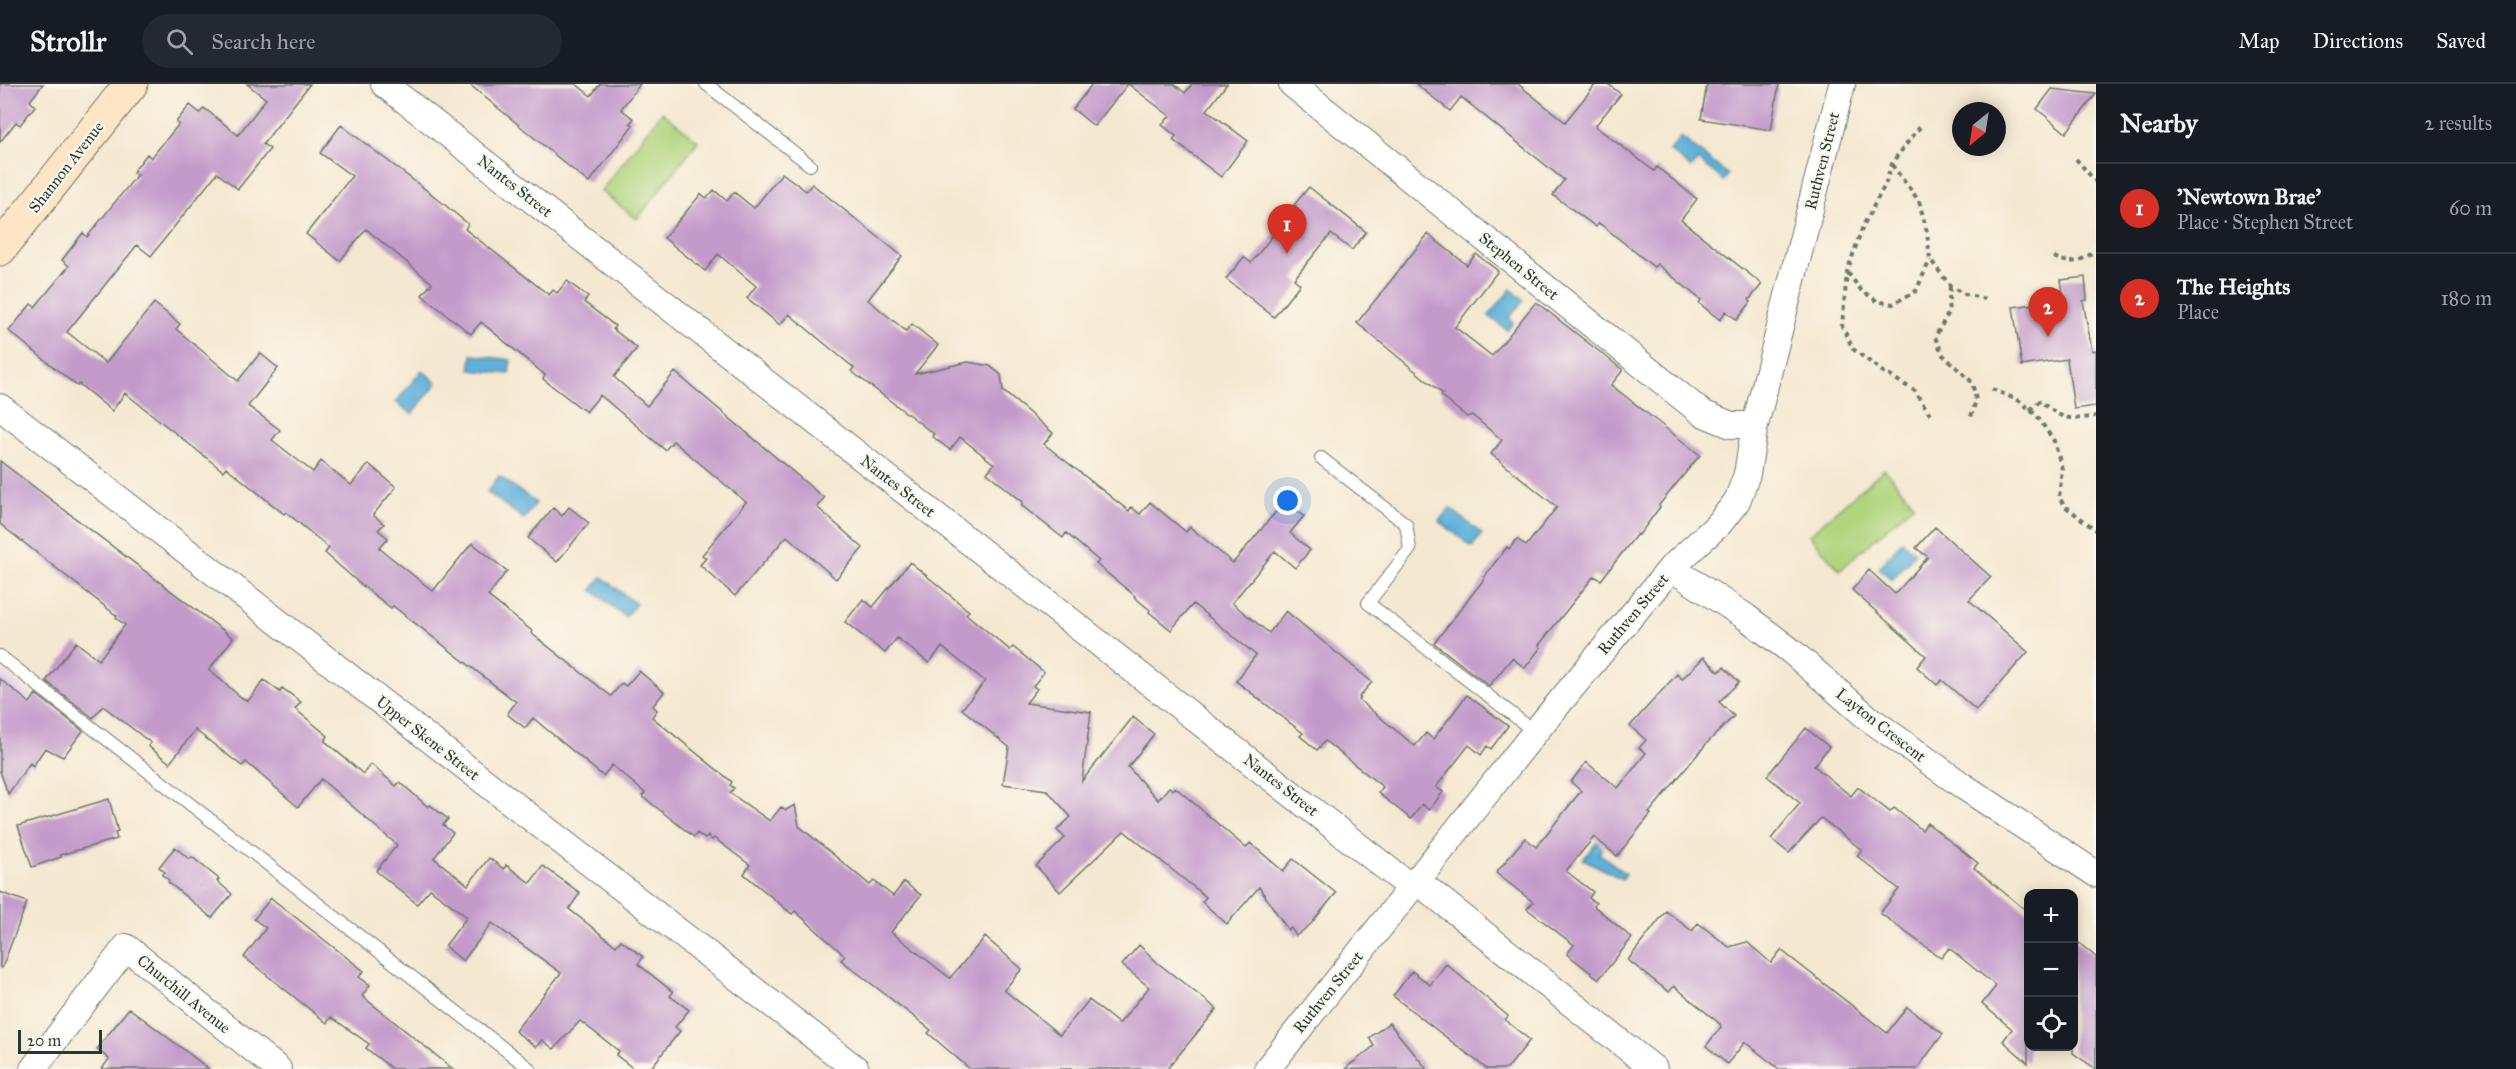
<!DOCTYPE html>
<html lang="en">
<head>
<meta charset="utf-8">
<style>
  :root { --surface:#171b24; --page:#242831; --text:#f1f3f6; --muted:#9ea1a6; --line:#363941; --accent:#d93025 }
  body { margin:0; font-family:"IM FELL Great Primer",serif; background:var(--page); color:var(--text) }
  .controls { position:absolute; right:18px; bottom:18px; display:grid; overflow:hidden; border-radius:12px; box-shadow:0 3px 15px #0003 }
  .controls button { width:54px; height:54px; display:grid; place-items:center; padding:0; border:0; border-bottom:2px solid var(--line); background:var(--surface); color:var(--text); font:30px sans-serif }
  .compass { position:absolute; left:1952px; top:18px; width:54px; height:54px; border-radius:50%; background:var(--surface); box-shadow:0 3px 15px #0003; rotate:210deg }
  .scale { position:absolute; left:18px; bottom:15px; width:84px; box-sizing:border-box; padding-left:6px; border:3px solid #1f3d34; border-top:0; font-size:16px; line-height:21px; white-space:nowrap; color:#1f3d34; -webkit-text-stroke:4px #fbf7ec; paint-order:stroke }
  .you { position:absolute; left:1288px; top:417px; width:21px; height:21px; margin:-15px; border:4px solid #fff; border-radius:50%; background:#1a73e8; box-shadow:0 0 0 9px #1a73e833 }
  .badge { display:grid; place-items:center; width:39px; height:39px; border-radius:50%; background:var(--accent); color:#fff; font-size:20px; font-weight:700 }
  .pin { position:absolute; translate:-50% -50px; filter:drop-shadow(0 2px 3px #0008) }
  .pin::after { content:''; position:absolute; top:32px; width:21px; height:18px; background:inherit; clip-path:polygon(0 0,100% 0,50% 100%) }
  .list { margin:0; padding:0; list-style:none }
  h2 { display:flex; justify-content:space-between; align-items:center; height:78px; margin:0; padding:0 24px; font-size:26px }
  h2 small { font-size:20px; font-weight:400; color:var(--muted) }
  .list li { display:grid; grid-template-columns:39px 1fr auto; gap:18px; align-items:center; box-sizing:border-box; height:90px; padding:0 24px; border-top:2px solid var(--line) }
  .list b { display:block; font-size:22px; white-space:nowrap }
  .list p { margin:0; font-size:20px; white-space:nowrap; color:var(--muted) }
  .list em { font-size:20px; font-style:normal; color:var(--muted) }
  .icon { flex:none; width:33px; height:33px; fill:none; stroke:currentColor; stroke-width:2; stroke-linecap:round; stroke-linejoin:round }
  .map { position:relative; flex:none; width:2096px; height:985px; overflow:hidden }
  header { display:flex; align-items:center; gap:36px; box-sizing:border-box; height:84px; padding:0 30px; background:var(--surface); border-bottom:2px solid var(--line) }
  header strong { font-size:28px }
  nav { display:flex; gap:33px; margin-inline-start:auto; font-size:21px }
  .search { width:420px; height:54px; background:var(--page); display:flex; align-items:center; gap:15px; box-sizing:border-box; padding:0 21px; border-radius:33px; color:var(--muted); font-size:22px }
  main { display:flex }
  aside { flex:1; background:var(--surface) }
  .map>svg:first-child { display:block }
</style>
</head>
<body>
<header>
<strong>Strollr</strong>
<div class="search"><svg class="icon" aria-label="search" viewBox="0 0 24 24"><circle cx="10" cy="10" r="6"/><path d="M15 15l6 6"/></svg>Search here</div>
<nav><a>Map</a><a>Directions</a><a>Saved</a></nav>
</header>
<main>
<div class="map">
<svg width="2096" height="985" viewBox="0 0 2096 985">
  <rect width="100%" height="100%" fill="#fbf7ec"/>
  <filter id="ink" filterUnits="userSpaceOnUse"><feTurbulence type="fractalNoise" baseFrequency=".0167" numOctaves="2"/><feDisplacementMap in="SourceGraphic" scale="12" xChannelSelector="R" yChannelSelector="G"/><feConvolveMatrix kernelMatrix="1 2 1 2 8 2 1 2 1" color-interpolation-filters="sRGB"/></filter>
  <filter id="wash" filterUnits="userSpaceOnUse"><feTurbulence type="fractalNoise" baseFrequency=".008" numOctaves="4" result="noise"/><feDisplacementMap in="SourceGraphic" scale="24" xChannelSelector="R" yChannelSelector="G"/><feGaussianBlur stdDeviation="1.35" result="paint"/><feColorMatrix in="noise" values="0 0 0 0 0 0 0 0 0 0 0 0 0 0 0 0 0 1.4 0 .05"/><feComposite in="paint" operator="in"/></filter>
  <g filter="url(#wash)">
    <rect width="100%" height="100%" fill="#f5e8d1"/>
    <path fill="#e3d3f2" d="M0,587L31,611L0,650Z"/>
    <path fill="#b1d57e" stroke="#688959" stroke-width="1.5" d="M662,28L698,57L637,135L601,107Z
      M1884,385L1914,420L1840,486L1809,451Z"/>
    <path fill="#5fb0da" stroke="#3f7687" stroke-width="1.5" d="M1681,53L1728,91L1724,97L1698,76L1691,84L1670,67Z
      M1511,205L1524,216L1509,234L1513,239L1507,246L1489,232Z
      M472,271L511,276L509,290L470,286Z
      M422,286L437,299L412,330L396,318Z
      M499,392L536,419L524,435L487,408Z
      M1450,424L1482,450L1472,463L1439,437Z
      M1902,457L1915,469L1892,496L1879,484Z
      M602,493L636,520L625,533L592,506Z
      M1597,758L1602,764L1599,769L1626,790L1622,795L1583,775Z"/>
    <g id="blocks">
      <path fill="#c39bca" d="M0,0H43L30,17L35,22L20,41L16,38L0,58Z
        M247,0H310L263,60L270,65L238,105L217,89L151,172L137,161L67,248L106,279L154,219L180,240L176,245L238,297L260,269L278,284L248,322L280,346L272,356L313,388L321,377L351,401L369,380L396,403L373,431L384,440L378,446L388,454L379,464L433,507L472,459L507,487L488,512L532,547L531,549L611,612L622,599L626,602L639,587L664,608L653,622L657,626L652,633L732,698L730,701L734,704L730,709L770,737L781,723L786,726L795,721L799,742L870,801L874,797L893,812L904,798L921,811L891,848L950,894L985,853L1022,885L1004,906L1060,951L1089,916L1119,940L1149,903L1122,881L1139,861L1159,880L1217,925L1167,985H970L928,949L931,946L841,876L845,872L795,827L792,830L744,790L750,781L714,754L712,756L708,752L705,755L697,749L694,753L642,712L645,709L612,681L603,692L533,634L525,644L507,630L516,618L393,522L391,524L359,499L325,469L329,464L286,428L284,430L226,383L223,387L125,309L112,327L79,300L77,302L9,247L31,220L35,223L69,182L62,176L83,149L87,153L137,91L133,88L147,70L151,74L179,40L176,38L190,21L200,29L204,24L238,51L266,15Z
        M469,0H576L591,12L600,0H640L621,25L634,35L630,39L633,41L589,99Z
        M1092,0H1174L1185,9L1192,0H1227L1207,26L1248,57L1221,93L1173,56L1176,52L1162,41L1170,32L1128,0L1094,42L1073,25Z
        M1416,0H1518L1565,38L1596,0H1608L1621,10L1595,42L1654,87L1657,83L1697,115L1681,136L1762,200L1749,216L1751,218L1737,236L1726,227L1720,236L1699,219L1701,216L1657,180L1654,183L1599,139L1596,143L1553,111L1564,96L1461,13L1450,27Z
        M1707,0H1779L1771,46L1701,35Z
        M2052,5L2096,10L2066,49L2037,25Z
        M341,41L434,112L468,140L465,145L549,211L553,206L557,209L567,197L588,213L584,218L615,242L613,245L637,264L614,293L647,322L675,288L824,414L817,423L863,464L836,495L787,452L735,512L700,481L706,474L702,471L746,418L673,357L665,366L600,311L586,328L543,295L545,291L481,238L471,250L422,211L432,199L366,145L340,177L306,150L352,92L320,69Z
        M782,89L806,107L812,100L902,172L868,216L906,247L912,240L938,261L915,290L968,278L990,282L1001,291L1003,307L1053,349L1044,360L1129,427L1131,423L1140,430L1150,418L1186,448L1190,443L1233,479L1285,417L1304,432L1290,449L1310,466L1295,484L1275,467L1232,519L1269,549L1286,527L1372,598L1359,613L1361,614L1359,616L1415,662L1426,649L1433,655L1467,611L1508,642L1491,665L1487,662L1481,671L1469,661L1436,703L1443,708L1429,726L1422,720L1411,735L1378,709L1383,703L1325,657L1317,666L1300,652L1303,649L1236,597L1256,571L1193,520L1171,546L1149,528L1150,526L1134,513L1135,512L1096,480L1099,477L1066,449L1063,454L1021,421L1023,418L987,389L994,380L960,353L950,366L932,352L934,350L851,287L854,284L789,230L780,241L747,214L756,202L718,170L705,187L664,154L701,110L707,114L714,106L727,117L734,108L754,124Z
        M1309,103L1366,148L1352,166L1331,150L1294,195L1300,200L1274,233L1226,195L1244,173L1251,179L1296,122L1294,121Z
        M1428,150L1467,181L1476,170L1498,187L1455,243L1492,272L1536,218L1623,286L1611,301L1700,371L1659,421L1660,423L1639,451L1637,450L1601,496L1594,492L1539,561L1541,563L1525,584L1512,574L1489,602L1434,559L1485,494L1484,493L1507,463L1509,465L1517,455L1526,462L1557,423L1491,370L1502,356L1472,331L1467,333L1441,312L1443,310L1357,239Z
        M2085,193L2087,216L2083,217L2092,267L2096,266V322L2074,325L2067,275L2022,282L2013,223L2064,216L2061,196Z
        M0,377L233,554L209,586L242,614L248,617L264,596L280,608L282,604L301,618L295,625L328,652L325,657L363,690L371,680L396,702L400,698L428,723L430,721L448,735L443,741L453,749L434,774L468,801L489,774L504,785L506,781L530,799L543,782L580,809L569,825L616,862L621,856L643,873L638,880L673,908L670,912L689,926L675,943L680,947L650,985H634L616,971L619,967L580,937L554,965L542,956L536,963L515,947L561,889L492,839L463,877L445,862L467,833L430,805L417,820L376,787L397,761L321,695L298,723L246,678L242,682L195,646L170,679L148,662L151,659L103,622L93,634L46,597L76,558L99,576L125,541L116,534L117,532L0,440Z
        M569,423L589,439L557,478L528,454L553,424L562,432Z
        M1935,443L1991,493L1969,516L2028,568L1976,626L1942,596L1937,601L1917,583L1926,572L1852,506L1869,486L1895,510L1928,473L1916,464Z
        M910,478L969,527L966,530L1010,566L1013,563L1044,588L1033,602L1037,605L1026,619L1091,628L1082,697L1133,633L1154,650L1128,683L1158,716L1169,703L1173,706L1175,703L1246,764L1250,759L1283,787L1293,775L1336,809L1311,840L1296,852L1291,844L1288,846L1259,803L1227,840L1202,818L1206,813L1124,747L1060,808L1036,782L1065,754L1057,746L1071,733L1047,706L1003,700L1009,663L962,625L985,597L942,563L929,579L897,554L885,569L845,538L863,515L873,523Z
        M1704,573L1719,588L1724,583L1739,598L1719,618L1734,632L1707,659L1649,729L1651,730L1617,772L1594,753L1566,787L1593,808L1589,814L1596,819L1594,822L1632,854L1599,895L1567,870L1574,861L1527,825L1533,818L1496,789L1525,754L1536,763L1581,707L1571,698L1586,678L1618,704L1646,669L1639,664L1646,656L1630,642L1677,590L1682,595Z
        M0,595L30,619L36,610L83,647L63,673L45,664L33,682L30,679L8,710L0,687Z
        M1806,644L1829,663L1814,682L1851,712L1858,703L1890,728L1894,724L1922,746L1927,739L1978,779L1974,784L2028,828V979L2003,957L2012,945L1982,920L1996,902L1949,864L1941,874L1880,829L1899,805L1857,772L1862,766L1821,734L1789,769L1771,755L1800,719L1767,692Z
        M109,715L118,748L115,749L117,755L60,771L61,773L32,783L18,742Z
        M175,763L189,775L192,773L219,795L217,797L232,810L212,834L168,798L169,796L162,791L165,788L159,783Z
        M0,808L27,818L2,884L0,883Z
        M271,814L364,887L359,893L370,901L362,912L453,985H392L366,964L369,960L331,933L327,939L244,873L266,844L254,835Z
        M1666,827L1692,847L1698,839L1729,863L1747,858L1771,879L1781,866L1887,949L1907,923L1943,950L1917,985H1779L1745,958L1727,980L1706,962L1721,943L1720,940L1674,902L1669,908L1628,876Z
        M2073,854L2096,873V985L2073,969Z
        M1446,880L1508,932L1505,936L1530,956L1507,985H1487L1393,912L1412,887L1430,901Z
        M129,924L179,962L209,985H102L109,975L97,965Z
        M1389,939L1427,985H1345L1374,962L1369,954Z"/>
    </g>
  </g>
  <g filter="url(#ink)">
    <use href="#blocks" fill-opacity="0" stroke="#6a796b" stroke-width="1.5"/>
    <g fill="none" stroke-linecap="round" stroke-linejoin="round">
      <g stroke="#6a796b" stroke-width="14">
        <path id="lane" d="M706,0L810,81
          M1321,374L1406,440L1410,465L1368,519L1535,648
          M0,572L530,985"/>
      </g>
      <g stroke="#6a796b" stroke-width="28">
        <path id="street" d="M384,0L1412,804
          M1292,0L1702,329L1731,341H1755
          M0,323L856,985
          M1671,484L1746,533L1791,567L1867,633L1963,702L2096,790
          M1417,797L1654,985
          M33,985L126,863L278,985
          M1267,985L1535,648L1671,484L1719,440L1737,417L1747,390L1755,341L1842,0"/>
      </g>
      <g stroke="#6a796b" stroke-width="35">
        <path id="secondary" d="M0,165L131,0"/>
      </g>
      <path stroke="#6a796b" stroke-width="4" stroke-dasharray="4.5 4.5" stroke-linecap="butt" d="M1920,43L1893,77L1885,101L1863,142L1847,188L1842,242L1853,265L1882,287L1915,307L1930,330
        M2076,75L2096,98
        M1892,81L1919,117L1927,148L1930,175L1951,203L1965,210L1985,215
        M2054,173C2072,182 2080,177 2096,167
        M1848,189L1861,206L1877,217L1893,220L1916,207L1930,176
        M1950,203L1948,230L1935,253L1943,271L1972,298L1976,316L1971,333
        M1992,305L2020,317L2037,332L2054,357L2062,385L2059,414L2066,423L2096,446
        M2030,326L2040,317C2062,335 2068,337 2096,332"/>
      <use href="#lane" stroke="#fff" stroke-width="12"/>
      <use href="#street" stroke="#fff" stroke-width="26"/>
      <use href="#secondary" stroke="#fee5c5" stroke-width="33"/>
    </g>
  </g>
  <g text-anchor="middle" dominant-baseline="central" stroke-width="4.5" stroke-linejoin="round" paint-order="stroke">
    <g font-size="16" fill="#1f3d34" stroke="#fbf7ec">
      <text transform="translate(1822 77) rotate(-76)">Ruthven Street</text>
      <text transform="translate(66 83) rotate(-52)">Shannon Avenue</text>
      <text transform="translate(515 102) rotate(38)">Nantes Street</text>
      <text transform="translate(1519 182) rotate(39)">Stephen Street</text>
      <text transform="translate(898 402) rotate(38)">Nantes Street</text>
      <text transform="translate(1633 530) rotate(-50)">Ruthven Street</text>
      <text transform="translate(1881 641) rotate(38)">Layton Crescent</text>
      <text transform="translate(428 654) rotate(38)">Upper Skene Street</text>
      <text transform="translate(1281 701) rotate(38)">Nantes Street</text>
      <text transform="translate(1328 908) rotate(-51)">Ruthven Street</text>
      <text transform="translate(184 910) rotate(39)">Churchill Avenue</text>
    </g>
  </g>
</svg>
<div class="controls">
<button>+</button>
<button>−</button>
<button><svg class="icon" aria-label="locate" viewBox="0 0 24 24"><circle cx="12" cy="12" r="6"/><path d="M12 2v4M12 18v4M2 12h4M18 12h4"/></svg></button>
</div>
<svg class="compass" viewBox="-18 -18 36 36"><path d="M0-13l5 13h-10z" fill="#e53935"/><path d="M0 13l5-13h-10z" fill="#9ea1a6"/></svg>
<div class="scale">20 m</div>
<div class="you"></div>
<div class="pin badge" style="left:1287px;top:170px">1</div>
<div class="pin badge" style="left:2048px;top:253px">2</div>
</div>
<aside>
<h2>Nearby<small>2 results</small></h2>
<ul class="list">
<li><span class="badge">1</span><div><b>'Newtown Brae'</b><p>Place · Stephen Street</p></div><em>60 m</em></li>
<li><span class="badge">2</span><div><b>The Heights</b><p>Place</p></div><em>180 m</em></li>
</ul>
</aside>
</main>
</body>
</html>
